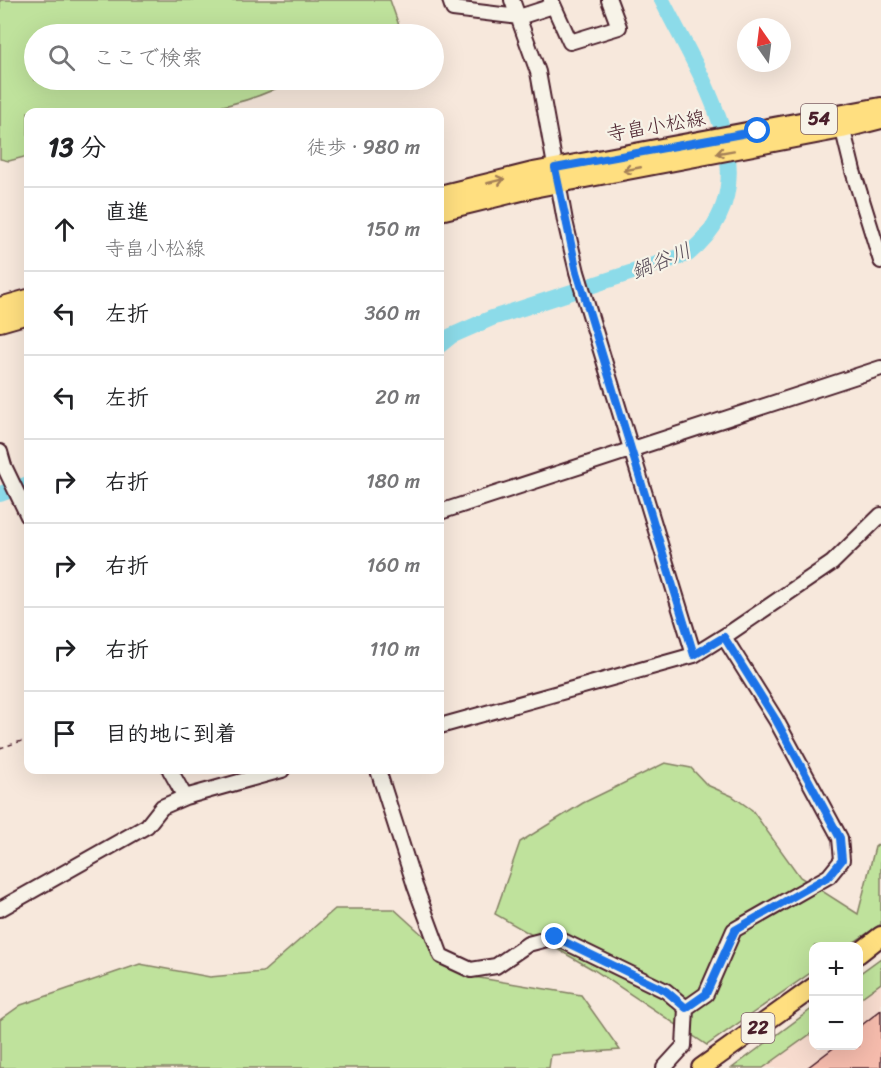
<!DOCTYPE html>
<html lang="ja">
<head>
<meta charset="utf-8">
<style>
  :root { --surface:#fff; --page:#f2f2f2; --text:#202124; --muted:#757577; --line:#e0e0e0 }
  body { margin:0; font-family:Sriracha,"Klee One",sans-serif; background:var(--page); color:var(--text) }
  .controls { position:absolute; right:18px; bottom:18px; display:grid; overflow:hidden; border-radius:12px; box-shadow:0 6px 24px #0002 }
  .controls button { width:54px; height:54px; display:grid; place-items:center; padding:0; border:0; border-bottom:2px solid var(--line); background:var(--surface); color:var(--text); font:30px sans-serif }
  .compass { position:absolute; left:737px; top:18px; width:54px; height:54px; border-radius:50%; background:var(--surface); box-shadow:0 6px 24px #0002; rotate:346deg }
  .stop { position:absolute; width:18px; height:18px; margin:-14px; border:4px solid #1a73e8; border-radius:50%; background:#fff }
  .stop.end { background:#1a73e8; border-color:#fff; box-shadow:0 2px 6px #0008 }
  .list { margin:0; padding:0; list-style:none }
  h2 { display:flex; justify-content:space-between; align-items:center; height:78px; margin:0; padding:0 24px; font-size:26px }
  h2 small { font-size:20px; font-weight:400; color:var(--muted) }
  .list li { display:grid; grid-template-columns:39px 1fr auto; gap:18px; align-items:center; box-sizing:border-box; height:84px; padding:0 24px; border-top:2px solid var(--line) }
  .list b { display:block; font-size:22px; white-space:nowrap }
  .list p { margin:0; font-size:20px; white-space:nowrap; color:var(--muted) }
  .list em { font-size:20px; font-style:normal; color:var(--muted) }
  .icon { flex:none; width:33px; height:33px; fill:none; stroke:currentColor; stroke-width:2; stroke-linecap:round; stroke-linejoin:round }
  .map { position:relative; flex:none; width:881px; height:1068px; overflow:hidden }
  .search { position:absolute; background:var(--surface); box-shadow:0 6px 24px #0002; left:24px; top:24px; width:420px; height:66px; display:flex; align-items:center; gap:15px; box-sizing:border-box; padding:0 21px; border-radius:33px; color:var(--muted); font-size:22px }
  .panel { position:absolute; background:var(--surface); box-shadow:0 6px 24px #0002; left:24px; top:108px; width:420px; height:666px; border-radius:12px }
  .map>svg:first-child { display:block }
</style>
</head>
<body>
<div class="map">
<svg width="881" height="1068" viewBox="0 0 881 1068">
  <rect width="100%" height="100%" fill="#f7e8dc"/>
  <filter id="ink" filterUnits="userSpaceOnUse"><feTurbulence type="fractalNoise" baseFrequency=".0167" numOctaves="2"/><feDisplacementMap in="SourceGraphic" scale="12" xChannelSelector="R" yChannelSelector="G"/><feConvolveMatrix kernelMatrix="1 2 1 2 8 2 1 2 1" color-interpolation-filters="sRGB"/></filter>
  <g filter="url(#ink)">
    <path fill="#f7dbce" d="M881,965V1068H742L813,1015L814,1046H858L859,982Z"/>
    <path fill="#bfe29c" stroke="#848064" stroke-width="1.5" d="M0,0H390L402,34H34V80H292C214,126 116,112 28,112V156L9,161L0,159Z
      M665,763L691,768L707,785L732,796L752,810L800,877L858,914L875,847L881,842V924L848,946H814L813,971L707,1045L594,970L495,914L520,842L583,803Z
      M335,909H394L468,976L581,995L620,1050L551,1055L549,1068H0V1020L21,1005L140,964L210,977L263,972Z
      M881,958V983L859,999V974Z
      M813,1008V1032L763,1068H732Z"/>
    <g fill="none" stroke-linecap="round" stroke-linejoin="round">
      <path stroke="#8cdbe9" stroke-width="16" d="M440,345L451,336L492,318L688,254C776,183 700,78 662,0
        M0,494L28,484"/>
    </g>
    <path fill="#f6bcad" stroke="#4a1f2b" stroke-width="1.5" d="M881,1010V1068H807L836,1046H858V1028Z"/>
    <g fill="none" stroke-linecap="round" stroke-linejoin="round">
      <g stroke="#4a1f2b" stroke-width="18">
        <path id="minor" d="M450,0L453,9L519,17L553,6
          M512,0L538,72L565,221L577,272L694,655
          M551,0L570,42L619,27L609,0
          M841,122L853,171L881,261
          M0,452L4,466L28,516
          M440,512L881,368
          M440,726L694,655L731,632L832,563L881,515
          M170,770L185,797
          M378,770L415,886L441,956L471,970L496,966L528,944L555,937L666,991L686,1008
          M0,909L147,826L162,807L185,797L282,770
          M686,1008L706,994L734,930L829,876L842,860L840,838L776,720L724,637
          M664,1068L684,1046L686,1008"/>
      </g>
      <g stroke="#4a1f2b" stroke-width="22">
        <path id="major" d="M440,195L533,172L881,107
          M440,211L538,187L842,129L881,119
          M0,307L28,299
          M0,322L28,314
          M858,954L881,936
          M701,1068L814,987"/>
      </g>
      <path stroke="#4a1f2b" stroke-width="1.5" stroke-dasharray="4.5 4.5" stroke-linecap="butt" d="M0,748L28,739"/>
      <use href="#minor" stroke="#f7f3e8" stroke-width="14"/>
      <use href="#major" stroke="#ffdf80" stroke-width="18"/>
    </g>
    <defs><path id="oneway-shaft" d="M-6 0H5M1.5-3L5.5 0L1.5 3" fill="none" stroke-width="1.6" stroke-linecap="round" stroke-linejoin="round" transform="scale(1.5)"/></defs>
    <g stroke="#a47f56">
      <use href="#oneway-shaft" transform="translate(725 152) rotate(170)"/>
      <use href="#oneway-shaft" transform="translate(632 169) rotate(169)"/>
      <use href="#oneway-shaft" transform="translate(496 181) rotate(-14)"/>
    </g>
  </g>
  <g fill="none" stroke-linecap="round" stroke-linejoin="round" filter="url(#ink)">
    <path stroke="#1a73e8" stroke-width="8" d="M555,937L666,991L686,1008L706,994L735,930L829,876L842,860L840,838L776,720L724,637L694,655L577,272L555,168L758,131"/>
  </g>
  <g text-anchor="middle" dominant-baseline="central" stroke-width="4.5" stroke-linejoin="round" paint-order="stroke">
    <g fill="#f7f3e8" stroke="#7e5f64" stroke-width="1.5">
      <rect x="801" y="104" width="36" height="30" rx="4.5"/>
      <rect x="741.5" y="1013" width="33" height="30" rx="4.5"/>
    </g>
    <g font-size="18" font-weight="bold" fill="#4a1f2b">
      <text x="819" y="119">54</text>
      <text x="758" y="1028">22</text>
    </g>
    <g font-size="20" fill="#4a1f2b" stroke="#f7f3e8">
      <text transform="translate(656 126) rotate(-10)">寺畠小松線</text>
    </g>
    <g font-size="21" font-style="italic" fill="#5a4e5a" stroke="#f7f3e8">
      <text transform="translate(661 261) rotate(-22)">鍋谷川</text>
    </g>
  </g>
</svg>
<div class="controls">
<button>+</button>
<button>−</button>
</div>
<svg class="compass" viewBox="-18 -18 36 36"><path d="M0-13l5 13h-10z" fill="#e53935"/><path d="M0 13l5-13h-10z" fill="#757577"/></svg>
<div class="stop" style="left:758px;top:131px"></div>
<div class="stop end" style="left:555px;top:937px"></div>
<div class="search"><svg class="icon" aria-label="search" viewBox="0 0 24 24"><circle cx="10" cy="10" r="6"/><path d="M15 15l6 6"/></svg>ここで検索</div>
<section class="panel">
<h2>13 分<small>徒歩 · 980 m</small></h2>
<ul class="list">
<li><svg class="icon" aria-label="ahead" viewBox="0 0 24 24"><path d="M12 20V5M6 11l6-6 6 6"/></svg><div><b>直進</b><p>寺畠小松線</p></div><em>150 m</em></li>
<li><svg class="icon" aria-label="left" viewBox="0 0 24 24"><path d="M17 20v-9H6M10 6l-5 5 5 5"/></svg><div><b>左折</b></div><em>360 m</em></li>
<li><svg class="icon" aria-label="left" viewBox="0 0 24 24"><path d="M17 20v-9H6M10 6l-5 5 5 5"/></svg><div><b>左折</b></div><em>20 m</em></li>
<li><svg class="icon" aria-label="right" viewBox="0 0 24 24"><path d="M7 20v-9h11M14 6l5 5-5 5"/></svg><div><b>右折</b></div><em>180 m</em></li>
<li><svg class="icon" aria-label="right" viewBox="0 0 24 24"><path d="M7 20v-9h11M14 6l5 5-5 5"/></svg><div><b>右折</b></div><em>160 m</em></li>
<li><svg class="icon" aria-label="right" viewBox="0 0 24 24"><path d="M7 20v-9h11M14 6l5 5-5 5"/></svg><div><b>右折</b></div><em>110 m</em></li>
<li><svg class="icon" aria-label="arrive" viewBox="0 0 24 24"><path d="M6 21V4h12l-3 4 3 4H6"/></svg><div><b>目的地に到着</b></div></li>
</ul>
</section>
</div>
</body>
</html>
